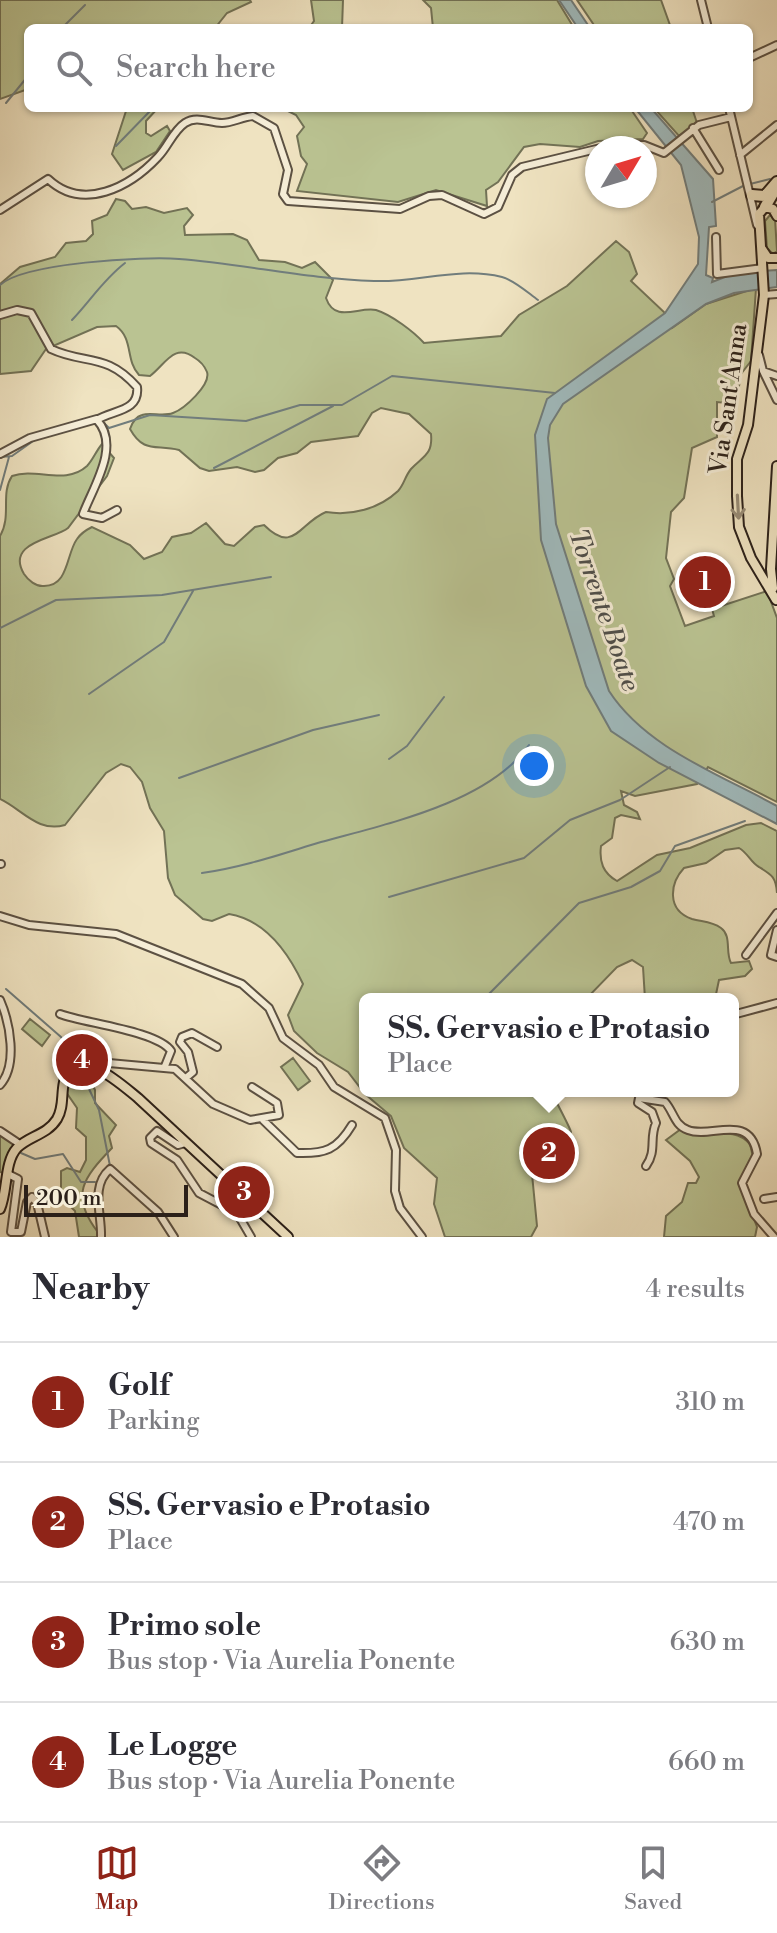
<!DOCTYPE html>
<html lang="en">
<head>
<meta charset="utf-8">
<style>
  :root { --surface:#fff; --page:#f2f2f3; --text:#2b2b33; --muted:#7c7c81; --line:#e1e1e2; --accent:#8f2418 }
  body { margin:0; font-family:"Libre Bodoni",serif; background:var(--page); color:var(--text) }
  .compass { position:absolute; left:585px; top:136px; width:72px; height:72px; border-radius:50%; background:var(--surface); box-shadow:0 2px 6px #0004; rotate:52deg }
  .scale { position:absolute; left:24px; bottom:20px; width:164px; box-sizing:border-box; padding-left:8px; border:4px solid #2b2019; border-top:0; font-size:22px; line-height:28px; white-space:nowrap; color:#2b2019; -webkit-text-stroke:6px #f5edd7; paint-order:stroke }
  .you { position:absolute; left:534px; top:766px; width:28px; height:28px; margin:-20px; border:6px solid #fff; border-radius:50%; background:#1a73e8; box-shadow:0 0 0 12px #1a73e833 }
  .badge { display:grid; place-items:center; width:52px; height:52px; border-radius:50%; background:var(--accent); color:#fff; font-size:26px; font-weight:700 }
  .pin { position:absolute; translate:-50% -50%; border:4px solid #fff; box-shadow:0 2px 8px #0006 }
  .popup { position:absolute; left:359px; top:993px; width:380px; height:104px; box-sizing:border-box; display:grid; place-content:center; border-radius:12px; background:var(--surface); filter:drop-shadow(0 2px 6px #0005); font-size:26px; white-space:nowrap; color:var(--muted) }
  .popup b { font-size:30px; color:var(--text) }
  .popup::after { content:''; position:absolute; left:50%; top:100%; margin-left:-16px; border:16px solid transparent; border-top-color:var(--surface) }
  .list { margin:0; padding:0; list-style:none }
  h2 { display:flex; justify-content:space-between; align-items:center; height:104px; margin:0; padding:0 32px; font-size:34px }
  h2 small { font-size:26px; font-weight:400; color:var(--muted) }
  .list li { display:grid; grid-template-columns:52px 1fr auto; gap:24px; align-items:center; box-sizing:border-box; height:120px; padding:0 32px; border-top:2px solid var(--line) }
  .list b { display:block; font-size:30px; white-space:nowrap }
  .list p { margin:0; font-size:26px; white-space:nowrap; color:var(--muted) }
  .list em { font-size:26px; font-style:normal; color:var(--muted) }
  .icon { flex:none; width:44px; height:44px; fill:none; stroke:currentColor; stroke-width:2; stroke-linecap:round; stroke-linejoin:round }
  .map { position:relative; flex:none; width:777px; height:1237px; overflow:hidden }
  .search { position:absolute; background:var(--surface); box-shadow:0 2px 6px #0004; left:24px; right:24px; top:24px; height:88px; display:flex; align-items:center; gap:20px; box-sizing:border-box; padding:0 28px; border-radius:12px; color:var(--muted); font-size:30px }
  .sheet { height:584px; background:var(--surface) }
  nav { display:flex; justify-content:space-around; align-items:center; box-sizing:border-box; height:112px; border-top:2px solid var(--line); background:var(--surface); font-size:22px; color:var(--muted) }
  nav a { display:grid; justify-items:center; gap:4px }
  nav .on { color:var(--accent) }
  .map>svg:first-child { display:block }
</style>
</head>
<body>
<div class="map">
<svg width="777" height="1237" viewBox="0 0 777 1237">
  <rect width="100%" height="100%" fill="#efe3c1"/>
  <filter id="stains"><feTurbulence type="fractalNoise" baseFrequency=".0025" numOctaves="4"/><feColorMatrix values="0 0 0 0 .2 0 0 0 0 .09 0 0 0 0 .02 0 0 0 .5 -.17"/></filter>
  <radialGradient id="worn" r=".72"><stop offset=".6" stop-color="#630" stop-opacity="0"/><stop offset="1" stop-color="#630" stop-opacity=".3"/></radialGradient>
  <path fill="#bac392" stroke="#727256" stroke-width="2" d="M0,0H250L251,2L227,13L215,28H28V89L0,99Z
    M311,0H343L342,28H309L314,21Z
    M423,0H557L574,28H433L431,8Z
    M577,0H661L671,28H596Z
    M127,108H158L146,121V133L151,136L167,126L170,131L156,152L123,170L112,154Z
    M282,108H630L647,133L643,139L598,141L580,147L540,144L524,147L498,182L486,190L487,206L436,190L398,202L297,191L307,164L301,156L297,136L304,127L296,115Z
    M654,108H692L697,123L679,136Z
    M116,199L125,201L132,209L146,207L164,213L187,208L193,215L184,226L185,235L233,234L247,240L259,260L285,262L302,268L315,262L333,280L326,298C335,324 359,306 376,310C392,315 414,332 424,343L501,336L519,315L567,286L616,241L629,252L637,274L631,281L665,313L672,328L706,304L756,288L751,361L741,374L736,404L717,402V437L692,448L684,498L671,512L666,558L674,579L670,586L685,626L714,616L712,609L767,591L777,618V802L708,767L697,784L635,796L621,791L624,805L637,812L640,819L621,815L615,818L612,838L601,846C599,862 603,873 617,881L657,855L690,848L746,825L761,823L777,831V893C776,877 772,875 759,867C751,863 748,853 739,848L725,850L706,863L684,868C670,883 666,910 692,919C702,922 711,921 721,928C732,936 725,952 731,963L749,961L752,969L745,976L719,980L715,999H645L643,967L632,960L617,967L588,997L575,994L564,999H365V1091H551C555,1100 570,1127 571,1132L565,1139L551,1138L539,1144L532,1174L537,1226L531,1237H445L434,1204L437,1178L404,1148L391,1116L365,1094L348,1072L317,1053L294,1031L288,1015L303,984C288,952 265,920 229,914L212,921L203,919L175,895L168,878L164,831L150,808L142,782L130,767L121,764L106,773L65,825C38,833 23,810 0,799V536C12,516 0,494 12,476C36,467 65,486 87,466C93,460 96,451 102,444L114,458L107,476L68,528C55,539 5,542 24,574C28,580 36,587 44,586C69,586 66,554 77,539C81,533 86,530 92,527L130,545L144,559L162,552L172,537L191,533L206,523L225,544L234,546L255,527L264,525C294,555 299,523 326,512C351,516 379,509 398,491C404,485 405,476 411,469C423,456 433,455 431,434L409,414L381,408L372,413L358,436L311,442L297,453L278,458L264,470L255,472L237,467L209,471L200,468L179,450C156,444 144,454 130,429C132,423 135,417 142,415C151,412 163,417 173,413C184,409 211,385 207,372C205,367 200,361 195,358C174,342 165,365 150,376L139,375C125,360 134,339 116,326L97,327L46,349L31,371L0,374V284L20,267L55,257L66,243L86,241L93,234L92,221L107,215Z
    M770,215L775,219L777,251L773,254L767,248L765,221Z
    M30,1019L50,1035L42,1046L22,1029Z
    M293,1058L310,1081L298,1090L281,1067Z
    M86,1071L95,1090V1103L116,1125L109,1136L112,1148C83,1178 70,1195 97,1231V1237H79L75,1211L61,1197V1171L67,1168L80,1172L86,1160V1137L76,1128L77,1108L66,1092L73,1073Z
    M681,1129C705,1144 730,1122 750,1144L753,1157L740,1182L757,1227L755,1237H664L666,1216L682,1202L688,1183H696L699,1177L690,1161L666,1140Z
    M0,1135L15,1145L6,1159L4,1173L0,1172Z"/>
  <path fill="#a0bbbe" stroke="#717d7c" stroke-width="2" d="M559,0H571L590,28H578Z
    M635,108H651L713,179L716,226L709,227L706,275L713,278L712,282L735,273L777,270V287L734,293L706,304L563,404L550,425L548,438L556,524L609,691C646,748 719,774 777,806V824L659,763L611,731L586,686L541,540L535,435L547,399L665,313L698,264L699,237L681,165Z"/>
  <g fill="none" stroke-linecap="round" stroke-linejoin="round">
    <path stroke="#717d7c" stroke-width="2" d="M62,28L85,5
      M6,103L28,76
      M116,146L153,108
      M750,184L770,179
      M712,202L743,186
      M0,285C24,263 144,256 179,259C244,264 308,279 374,281C417,283 458,266 502,277C514,280 527,292 538,300
      M72,320C91,300 103,280 125,263
      M103,422L109,428L150,415L246,421L300,405H342L392,376L555,393
      M0,457L12,456L36,439
      M214,468L333,406
      M0,490L9,457
      M0,628L56,600L162,595L271,577
      M89,694L164,642L193,591
      M389,759L407,746L444,697
      M179,778L313,730L379,715
      M202,873C244,867 281,854 321,842C386,824 488,803 529,745
      M389,897L524,858L570,820L620,800L670,767
      M6,989L61,1037L76,1062
      M484,999L579,903L631,887L660,871L675,846L745,821
      M79,1068L99,1110L110,1166
      M21,1153L35,1159L63,1154L81,1182H95"/>
    <g stroke="#5c5143" stroke-width="10">
      <path id="minor" d="M701,0L708,28
        M749,58L777,45
        M729,108L757,225
        M693,128L719,170
        M740,155L777,125
        M0,210L48,179C83,212 130,187 158,157C168,147 173,131 185,123C197,115 209,123 222,123C232,123 242,117 253,116L274,128L288,170L283,194L288,201L400,209L429,196L442,195L484,214L498,207L512,175L522,167L613,145H644L664,153L699,125L731,117
        M716,237L717,274L763,268
        M764,295L777,294
        M0,315L17,310L31,313L51,349C85,365 106,352 137,387C140,412 112,410 97,420C121,446 93,487 83,514L102,518L117,510
        M759,355L763,371L777,400
        M763,371L777,376
        M0,454L30,438L97,419
        M0,864H1
        M0,916L29,925L116,934L242,984L269,1008L283,1038L319,1065L334,1087L385,1118L396,1150L395,1191L400,1208L422,1237
        M777,930L771,955L777,957
        M746,955L777,913
        M0,1000C10,1023 18,1065 0,1085
        M60,1014C83,1023 158,1031 171,1051L165,1066
        M736,1014L777,1003
        M92,1066L98,1062L175,1069L213,1104L250,1120L279,1115L277,1103L252,1087
        M187,1077L193,1072L188,1052L180,1042L182,1037L192,1033L217,1047
        M263,1120L297,1153C325,1154 337,1150 352,1125
        M0,1131L21,1145
        M185,1143L178,1145L157,1131L150,1138L151,1143L177,1160L199,1193L237,1213L251,1237
        M646,1166C657,1151 649,1138 656,1123L652,1112L638,1103L639,1098L665,1102C674,1112 674,1125 688,1130C711,1139 750,1112 757,1154L742,1183L754,1214L774,1237
        M8,1174L18,1179L11,1232H21L27,1202L32,1197L37,1203L45,1237
        M764,1199L777,1197
        M101,1237C102,1214 90,1186 110,1169L158,1212L174,1237"/>
    </g>
    <g stroke="#2b2019" stroke-width="12">
      <path id="major" d="M762,249L768,258H777
        M773,588L771,569L777,466
        M776,600L751,558L739,527L737,496V459L748,425L764,295L759,214L765,207L773,209L777,216
        M0,1209C8,1191 4,1162 17,1148C29,1136 47,1135 57,1119C64,1107 61,1095 64,1082C73,1040 122,1085 138,1098L288,1237"/>
    </g>
    <g stroke="#2b2019" stroke-width="14">
      <path id="highway" d="M752,195L765,196L777,182
        M765,207L775,190"/>
    </g>
    <use href="#minor" stroke="#f5edd7" stroke-width="6"/>
    <use href="#major" stroke="#efe3c1" stroke-width="8"/>
    <use href="#highway" stroke="#efe3c1" stroke-width="10"/>
  </g>
  <defs><path id="oneway-shaft" d="M-6 0H5M1.5-3L5.5 0L1.5 3" fill="none" stroke-width="1.6" stroke-linecap="round" stroke-linejoin="round" transform="scale(2)"/></defs>
  <use stroke="#978b75" href="#oneway-shaft" transform="translate(738 507) rotate(87)"/>
  <g text-anchor="middle" dominant-baseline="central" stroke-width="6" stroke-linejoin="round" paint-order="stroke">
    <g font-size="24" fill="#2b2019" stroke="#f5edd7">
      <text transform="translate(729 399) rotate(-82)">Via Sant'Anna</text>
    </g>
    <g font-size="26" font-style="italic" fill="#4e4e4b" stroke="#f5edd7">
      <text transform="translate(604 610) rotate(71)">Torrente Boate</text>
    </g>
  </g>
  <rect width="100%" height="100%" filter="url(#stains)"/>
  <rect width="100%" height="100%" fill="url(#worn)"/>
</svg>
<svg class="compass" viewBox="-18 -18 36 36"><path d="M0-13l5 13h-10z" fill="#e53935"/><path d="M0 13l5-13h-10z" fill="#7c7c81"/></svg>
<div class="scale">200 m</div>
<div class="you"></div>
<div class="pin badge" style="left:705px;top:582px">1</div>
<div class="pin badge" style="left:549px;top:1153px">2</div>
<div class="popup"><b>SS. Gervasio e Protasio</b>Place</div>
<div class="pin badge" style="left:244px;top:1192px">3</div>
<div class="pin badge" style="left:82px;top:1060px">4</div>
<div class="search"><svg class="icon" aria-label="search" viewBox="0 0 24 24"><circle cx="10" cy="10" r="6"/><path d="M15 15l6 6"/></svg>Search here</div>
</div>
<section class="sheet">
<h2>Nearby<small>4 results</small></h2>
<ul class="list">
<li><span class="badge">1</span><div><b>Golf</b><p>Parking</p></div><em>310 m</em></li>
<li><span class="badge">2</span><div><b>SS. Gervasio e Protasio</b><p>Place</p></div><em>470 m</em></li>
<li><span class="badge">3</span><div><b>Primo sole</b><p>Bus stop · Via Aurelia Ponente</p></div><em>630 m</em></li>
<li><span class="badge">4</span><div><b>Le Logge</b><p>Bus stop · Via Aurelia Ponente</p></div><em>660 m</em></li>
</ul>
</section>
<nav>
<a class="on"><svg class="icon" aria-label="map" viewBox="0 0 24 24"><path d="M3 6l6-2 6 2 6-2v14l-6 2-6-2-6 2zM9 4v14M15 6v14"/></svg>Map</a>
<a><svg class="icon" aria-label="directions" viewBox="0 0 24 24"><path d="M12 3l9 9-9 9-9-9zM9 14v-3h6M13 9l2 2-2 2"/></svg>Directions</a>
<a><svg class="icon" aria-label="saved" viewBox="0 0 24 24"><path d="M7 4h10v16l-5-4-5 4z"/></svg>Saved</a>
</nav>
</body>
</html>
